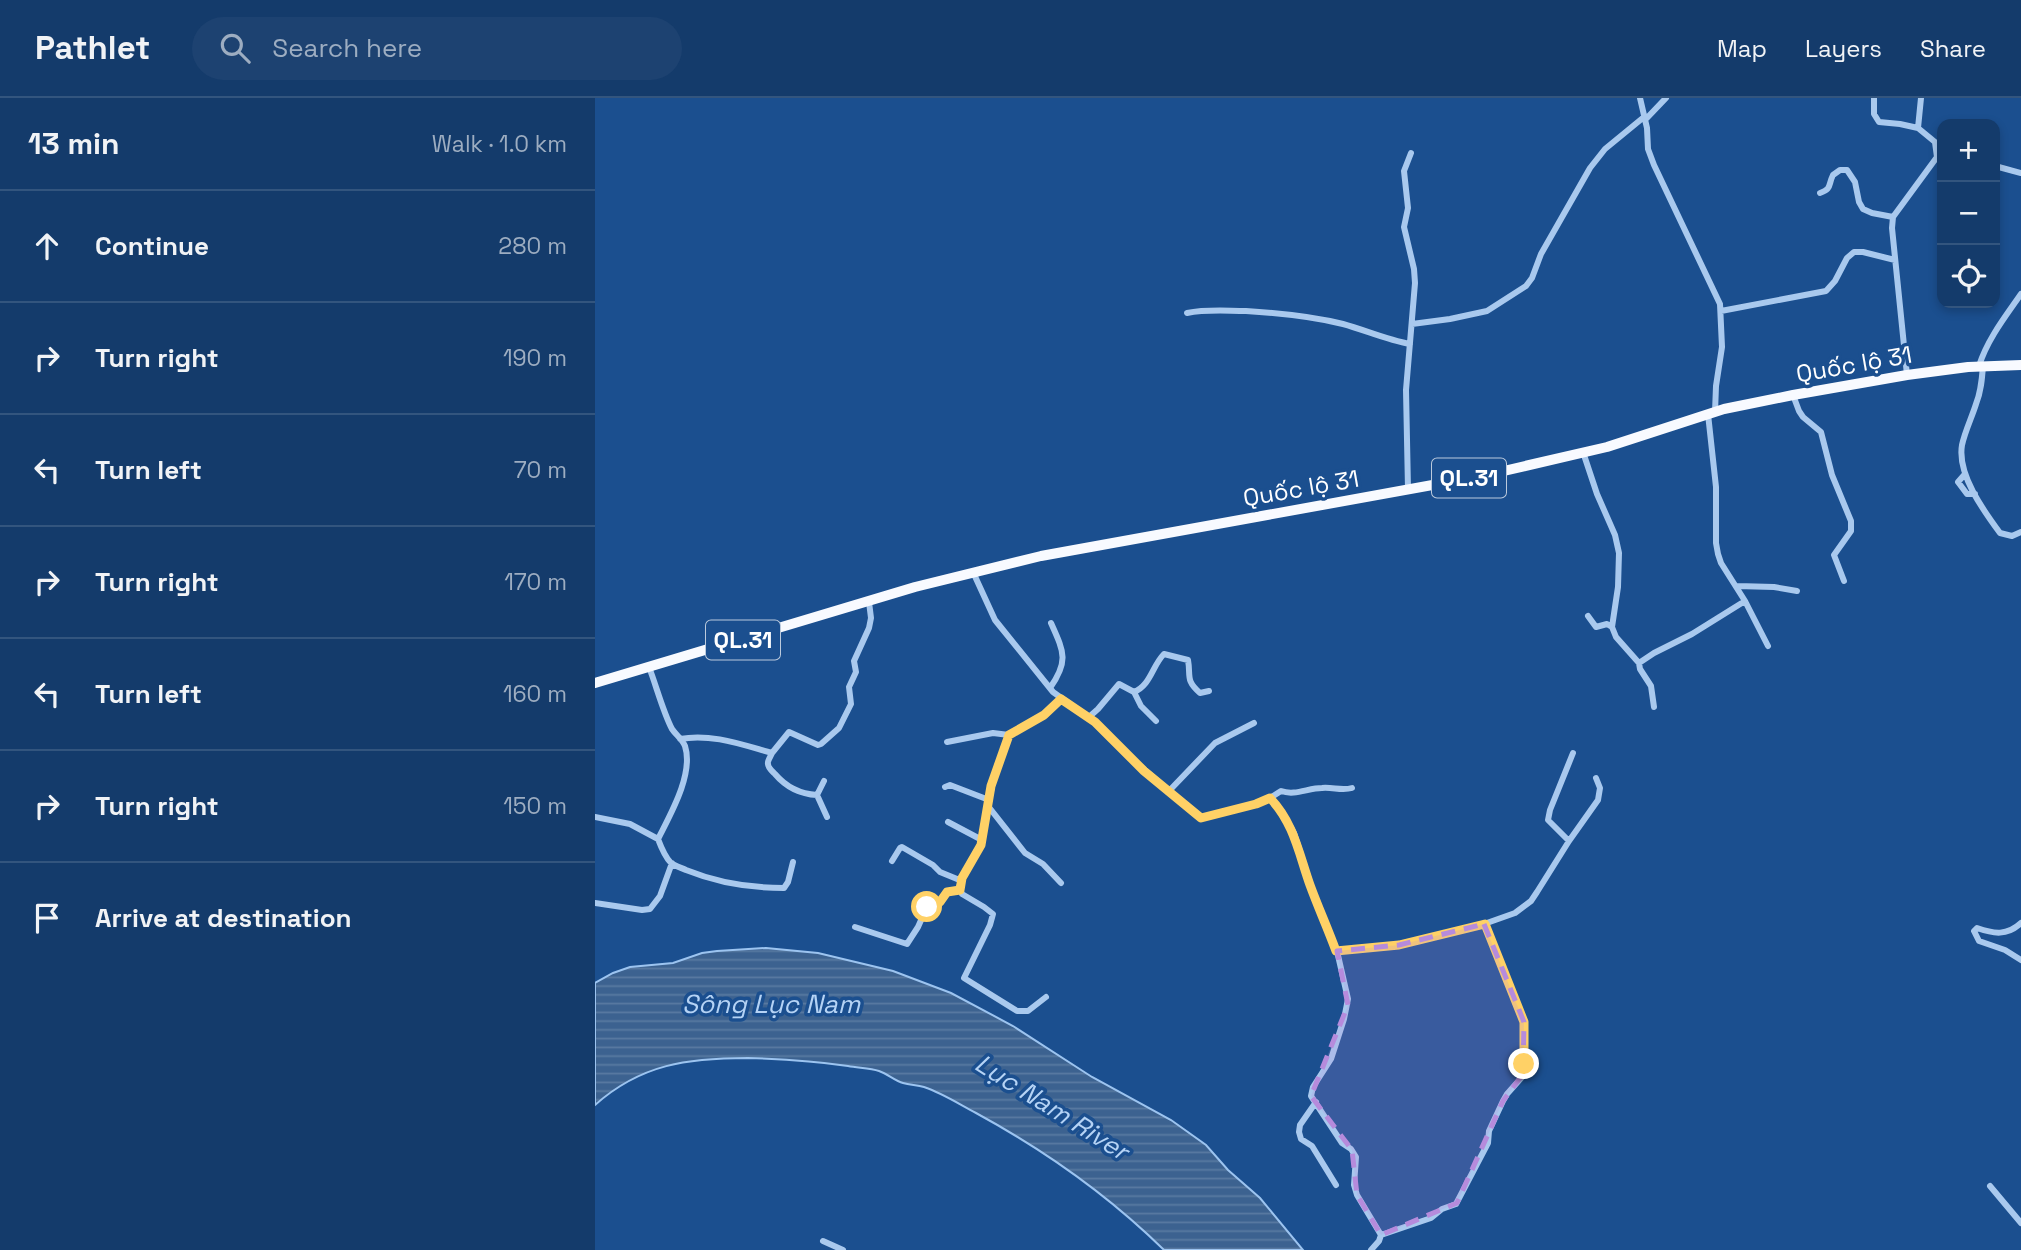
<!DOCTYPE html>
<html lang="en">
<head>
<meta charset="utf-8">
<style>
  :root { --surface:#143b6b; --page:#1d4271; --text:#f1f3f6; --muted:#9dadc1; --line:#33557e }
  body { margin:0; font-family:"Space Grotesk",sans-serif; background:var(--page); color:var(--text) }
  .controls { position:absolute; right:21px; top:21px; display:grid; overflow:hidden; border-radius:14px; box-shadow:0 4px 10px #0003 }
  .controls button { width:63px; height:63px; display:grid; place-items:center; padding:0; border:0; border-bottom:2px solid var(--line); background:var(--surface); color:var(--text); font:35px sans-serif }
  .stop { position:absolute; width:21px; height:21px; margin:-16px; border:5px solid #ffd166; border-radius:50%; background:#fff }
  .stop.end { background:#ffd166; border-color:#fff; box-shadow:0 2px 7px #0008 }
  .list { margin:0; padding:0; list-style:none }
  h2 { display:flex; justify-content:space-between; align-items:center; height:91px; margin:0; padding:0 28px; font-size:30px }
  h2 small { font-size:23px; font-weight:400; color:var(--muted) }
  .list li { display:grid; grid-template-columns:46px 1fr auto; gap:21px; align-items:center; box-sizing:border-box; height:112px; padding:0 28px; border-top:2px solid var(--line) }
  .list b { display:block; font-size:26px; white-space:nowrap }
  .list em { font-size:23px; font-style:normal; color:var(--muted) }
  .icon { flex:none; width:38px; height:38px; fill:none; stroke:currentColor; stroke-width:2; stroke-linecap:round; stroke-linejoin:round }
  .map { position:relative; flex:none; width:1426px; height:1152px; overflow:hidden }
  header { display:flex; align-items:center; gap:42px; box-sizing:border-box; height:98px; padding:0 35px; background:var(--surface); border-bottom:2px solid var(--line) }
  header strong { font-size:33px }
  nav { display:flex; gap:38px; margin-inline-start:auto; font-size:24px }
  .search { width:490px; height:63px; background:var(--page); display:flex; align-items:center; gap:18px; box-sizing:border-box; padding:0 24px; border-radius:38px; color:var(--muted); font-size:26px }
  main { display:flex }
  aside { flex:1; background:var(--surface) }
  .map>svg:first-child { display:block }
</style>
</head>
<body>
<header>
<strong>Pathlet</strong>
<div class="search"><svg class="icon" aria-label="search" viewBox="0 0 24 24"><circle cx="10" cy="10" r="6"/><path d="M15 15l6 6"/></svg>Search here</div>
<nav><a>Map</a><a>Layers</a><a>Share</a></nav>
</header>
<main>
<aside>
<h2>13 min<small>Walk · 1.0 km</small></h2>
<ul class="list">
<li><svg class="icon" aria-label="ahead" viewBox="0 0 24 24"><path d="M12 20V5M6 11l6-6 6 6"/></svg><div><b>Continue</b></div><em>280 m</em></li>
<li><svg class="icon" aria-label="right" viewBox="0 0 24 24"><path d="M7 20v-9h11M14 6l5 5-5 5"/></svg><div><b>Turn right</b></div><em>190 m</em></li>
<li><svg class="icon" aria-label="left" viewBox="0 0 24 24"><path d="M17 20v-9H6M10 6l-5 5 5 5"/></svg><div><b>Turn left</b></div><em>70 m</em></li>
<li><svg class="icon" aria-label="right" viewBox="0 0 24 24"><path d="M7 20v-9h11M14 6l5 5-5 5"/></svg><div><b>Turn right</b></div><em>170 m</em></li>
<li><svg class="icon" aria-label="left" viewBox="0 0 24 24"><path d="M17 20v-9H6M10 6l-5 5 5 5"/></svg><div><b>Turn left</b></div><em>160 m</em></li>
<li><svg class="icon" aria-label="right" viewBox="0 0 24 24"><path d="M7 20v-9h11M14 6l5 5-5 5"/></svg><div><b>Turn right</b></div><em>150 m</em></li>
<li><svg class="icon" aria-label="arrive" viewBox="0 0 24 24"><path d="M6 21V4h12l-3 4 3 4H6"/></svg><div><b>Arrive at destination</b></div></li>
</ul>
</aside>
<div class="map">
<svg width="1426" height="1152" viewBox="0 0 1426 1152">
  <defs>
    <pattern id="water-rules" width="6" height="5" patternUnits="userSpaceOnUse" patternTransform="scale(1.75)"><rect width="6" height="5" fill="#3c6290"/><path d="M0 2.5h6" fill="none" stroke="#597aa1"/></pattern>
  </defs>
  <rect width="100%" height="100%" fill="#1b4f8f"/>
  <path fill="url(#water-rules)" stroke="#9cc4f0" stroke-width="2" d="M171,850L223,855L298,873L356,895L418,928L497,979L576,1022L611,1047L633,1072L665,1100L708,1152H569C513,1097 449,1052 381,1015C364,1006 347,995 329,989C322,987 315,987 308,985C300,983 293,976 284,973C275,970 263,970 253,968C220,963 186,961 153,960C93,960 46,966 0,1007V885L18,875L35,869L78,865L107,855L122,853Z"/>
  <g fill="none" stroke-linecap="round" stroke-linejoin="round">
    <path stroke="#a9c9ee" stroke-width="6" d="M1045,0L1052,30L1053,51L1059,67L1125,206L1127,249L1121,288L1120,314
      M1279,0V16L1284,24L1305,26L1323,30L1340,44
      M1050,22L1071,0
      M1323,30L1326,0
      M1400,68L1426,75
      M1225,95C1237,91 1233,87 1238,77L1245,72H1252L1260,84L1264,104L1268,111L1277,115L1298,119
      M1126,213L1231,193L1240,183L1252,160L1259,154H1268L1300,162
      M592,215C612,211 631,213 651,213C684,215 716,218 748,226C770,232 792,242 815,246
      M817,226L855,221L892,213L931,188L937,180L946,156L995,70L1010,51L1049,19
      M1384,268C1392,242 1410,219 1426,196
      M1388,268C1387,281 1386,294 1381,306C1377,319 1370,333 1367,347C1362,376 1388,412 1405,435L1417,438L1426,434
      M1312,277L1297,130L1298,119L1342,59L1340,44L1347,48
      M1198,297L1204,313L1208,319L1226,334L1237,377L1256,423V433L1239,457L1249,483
      M988,354L1002,396L1020,437L1024,455L1023,489L1017,529
      M1370,376L1363,384L1372,396H1380
      M813,391L811,292L820,185L819,171L809,129L813,110L809,73L816,55
      M378,474L400,522L458,594L500,624L538,662L601,716L606,720L661,706L675,700L687,714L699,735L717,791L742,853L753,901L749,921L736,961L718,989L716,998L747,1045L756,1051L761,1059L759,1087L762,1097L786,1137L784,1143L776,1152
      M1142,488L1179,489L1202,493
      M1150,503L1173,548
      M993,518L1001,529L1012,526L1017,529L1021,539L1044,565
      M54,569C61,587 68,614 77,631C81,637 87,641 90,648C99,676 75,717 63,741C66,749 70,759 76,765C80,768 87,770 91,772C123,785 156,790 189,790L193,784L198,764
      M455,590C474,563 469,554 456,525
      M539,594C556,587 557,568 569,556L593,562C596,578 590,582 605,595L614,593
      M1059,609L1056,588L1045,571L1044,565L1059,555L1097,536L1150,503L1126,465L1123,456L1121,445V389L1113,316
      M494,619L503,611L524,586L539,594L546,608L561,623
      M85,641C116,635 148,647 177,655L194,634L223,647L226,646L244,630L256,606L254,589L261,574L259,563L274,530L276,520L274,504
      M352,644L398,635L414,637
      M177,655C176,658 172,663 173,666C173,670 177,673 180,676C191,689 204,696 222,697L229,683
      M350,689L355,687L394,702
      M574,693L620,645L659,625
      M222,697L232,719
      M675,700L686,693C700,698 713,690 727,690C738,689 747,693 757,690
      M393,708L430,755L448,766L466,785
      M0,719L35,726L63,741
      M353,724L387,742
      M974,743L953,722L955,712L978,655
      M297,763L305,750L307,749L338,767L345,774L367,783
      M0,805L47,812L55,811L65,798L77,765
      M1426,825C1412,838 1399,836 1382,830L1379,833L1384,843L1410,852L1426,862
      M260,829L312,846L323,829L335,802L345,804L352,795L365,792
      M742,853L804,847L889,826L920,815L936,803L942,794L974,743L1003,702L1005,690L1001,680
      M451,899L433,913H422L369,880L395,827L398,816L389,809L367,796L364,789L373,768L385,747L400,674L414,637L449,617L466,601
      M721,1004L705,1027L704,1034L706,1041L717,1048L741,1087
      M1395,1088L1426,1125
      M786,1137L836,1120L847,1111L861,1106L893,1045L894,1033L908,1003L912,996L928,978L929,924L889,826
      M228,1143L248,1152"/>
    <path stroke="#f8faff" stroke-width="10" d="M0,585L320,489L446,458L887,378L1012,349L1129,311L1198,297L1312,277L1373,269L1426,267"/>
  </g>
  <g fill="none" stroke-linecap="round" stroke-linejoin="round">
    <path stroke="#ffd166" stroke-width="9" d="M332,809L336,801L345,804L352,794L365,792L367,780L386,747L396,688L414,637L449,617L466,601L500,624L549,673L606,720L661,706L675,700C699,725 704,756 715,787C723,809 733,831 741,853L804,847L890,826L929,924V966"/>
  </g>
  <path fill="#b68bdc" fill-opacity="0.2" stroke="#b68bdc" stroke-width="5" stroke-dasharray="14 9" stroke-linejoin="round" d="M889,826L929,924L928,976L908,1003L862,1105L786,1137L762,1097L757,1052L716,998L753,907L742,853L804,847Z"/>
  <g text-anchor="middle" dominant-baseline="central" stroke-width="7" stroke-linejoin="round" paint-order="stroke">
    <g fill="#1b4f8f" stroke="#bbcadd" stroke-width="2">
      <rect x="837" y="360.5" width="74" height="39" rx="5"/>
      <rect x="111" y="522.5" width="74" height="39" rx="5"/>
    </g>
    <g font-size="23" font-weight="bold" fill="#fff">
      <text x="874" y="380">QL.31</text>
      <text x="148" y="542">QL.31</text>
    </g>
    <g font-size="24" fill="#fff" stroke="#1b4f8f">
      <text transform="translate(1259 266) rotate(-10)">Quốc lộ 31</text>
      <text transform="translate(706 390) rotate(-10)">Quốc lộ 31</text>
    </g>
    <g font-size="26" font-style="italic" fill="#b5d3f5" stroke="#1b4f8f">
      <text x="176" y="906">Sông Lục Nam</text>
      <text transform="translate(457 1009) rotate(32)">Lục Nam River</text>
    </g>
  </g>
</svg>
<div class="controls">
<button>+</button>
<button>−</button>
<button><svg class="icon" aria-label="locate" viewBox="0 0 24 24"><circle cx="12" cy="12" r="6"/><path d="M12 2v4M12 18v4M2 12h4M18 12h4"/></svg></button>
</div>
<div class="stop" style="left:332px;top:809px"></div>
<div class="stop end" style="left:929px;top:966px"></div>
</div>
</main>
</body>
</html>
